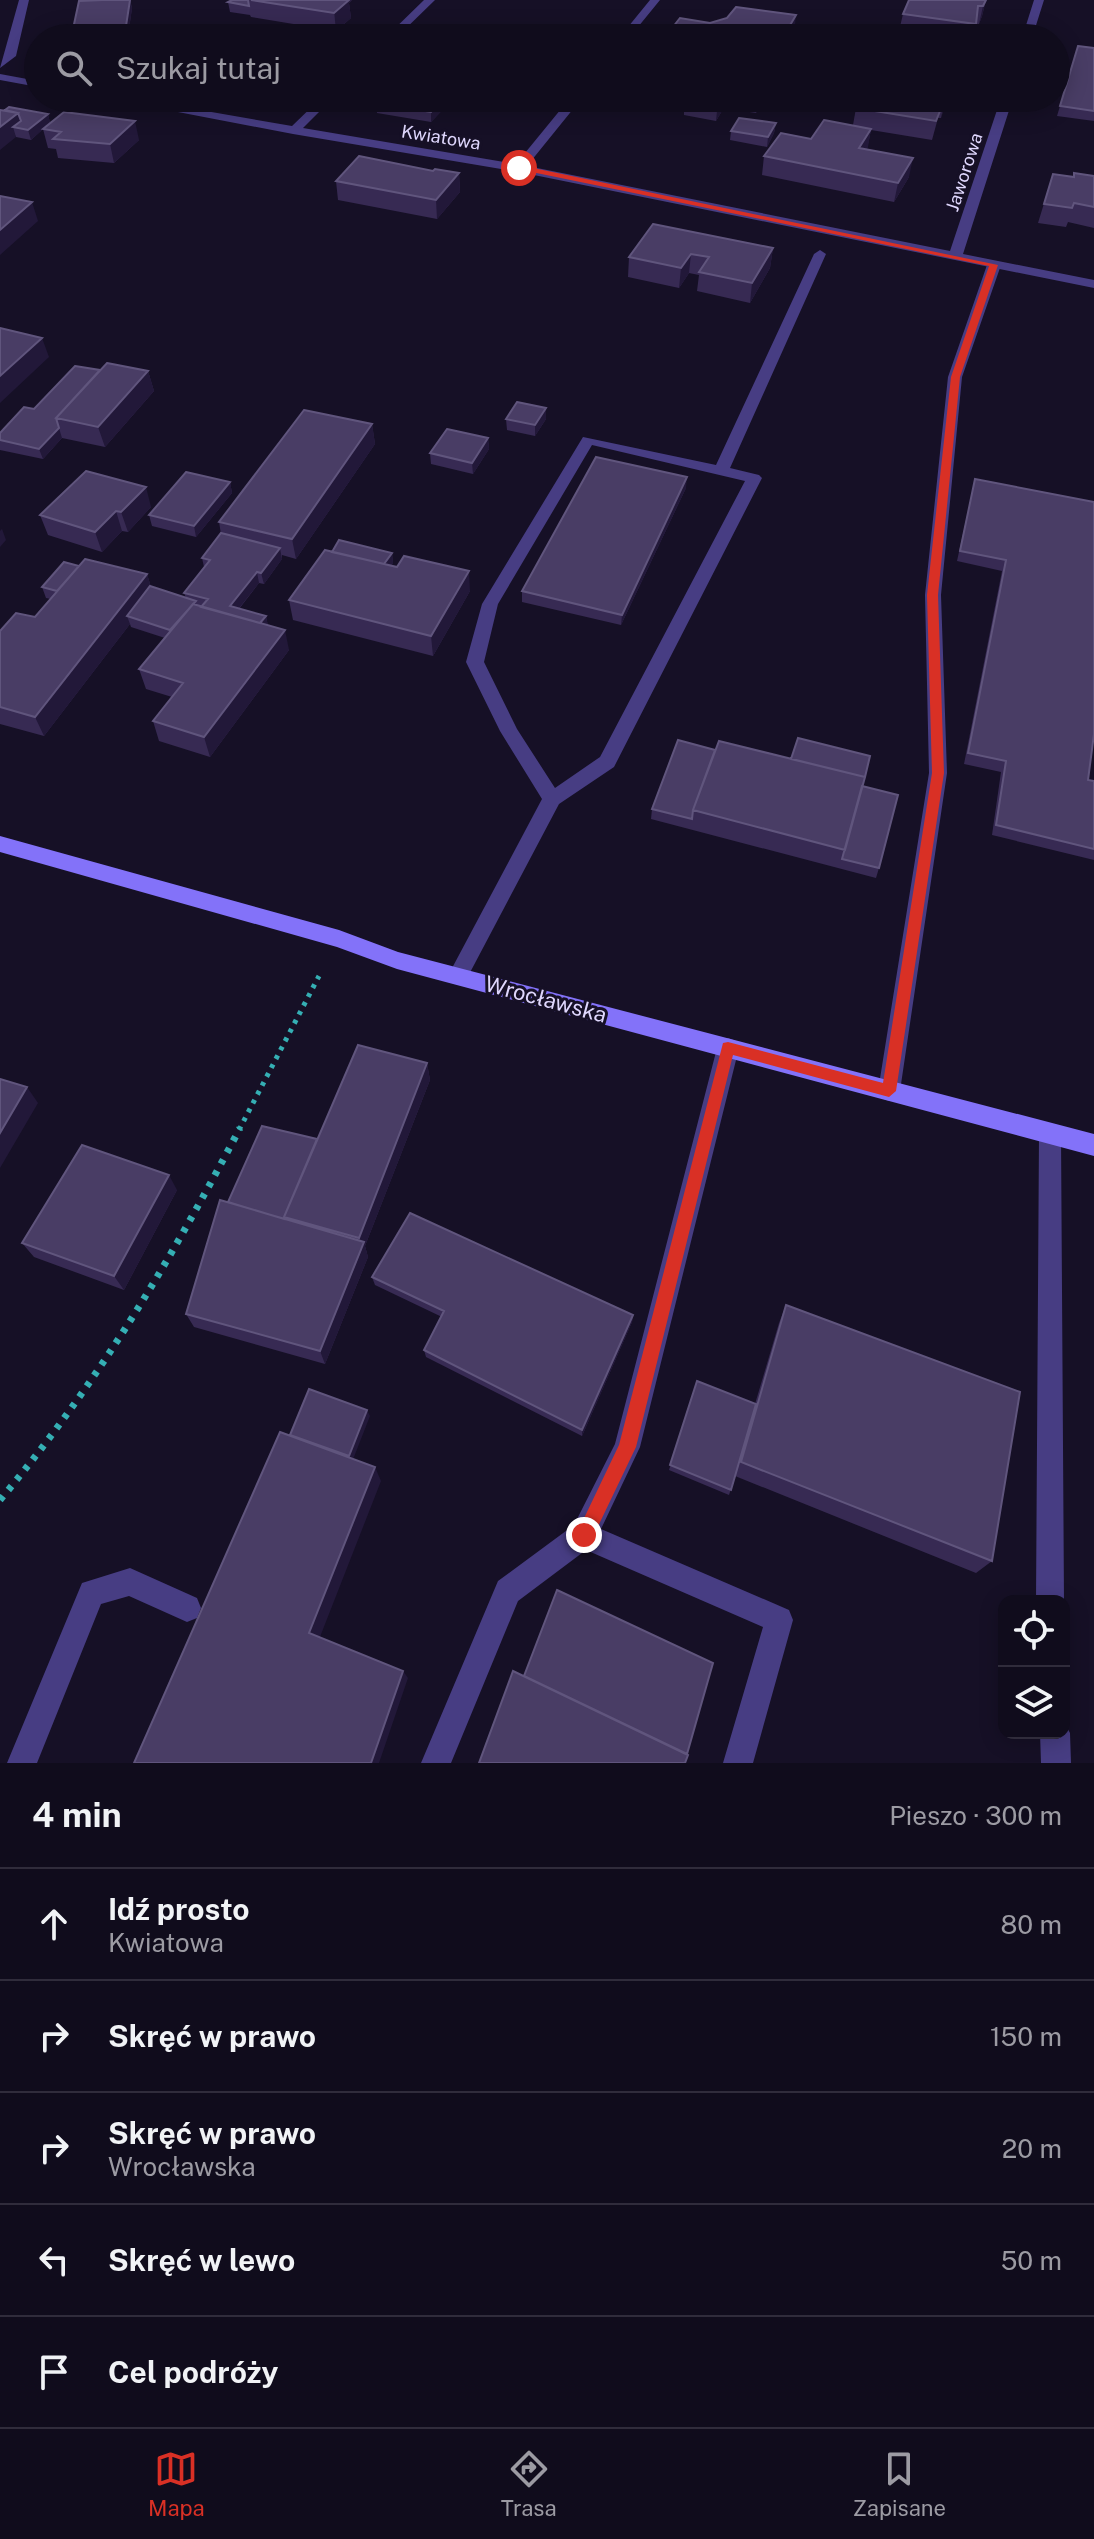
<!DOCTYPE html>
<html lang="pl">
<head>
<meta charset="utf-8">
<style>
  :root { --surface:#100c1c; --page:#191525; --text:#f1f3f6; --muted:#9c9ba3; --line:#302c3b; --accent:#d93025 }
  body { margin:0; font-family:"Public Sans",sans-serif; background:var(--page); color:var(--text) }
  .controls { position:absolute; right:24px; bottom:24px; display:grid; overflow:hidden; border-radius:16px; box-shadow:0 4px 20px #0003 }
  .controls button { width:72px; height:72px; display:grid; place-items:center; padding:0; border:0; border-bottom:2px solid var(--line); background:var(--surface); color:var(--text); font:40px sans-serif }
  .stop { position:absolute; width:24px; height:24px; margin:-18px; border:6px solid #d93025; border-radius:50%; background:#fff }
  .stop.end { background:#d93025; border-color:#fff; box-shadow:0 2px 8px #0008 }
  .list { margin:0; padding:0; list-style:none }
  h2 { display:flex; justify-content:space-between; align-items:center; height:104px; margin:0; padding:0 32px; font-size:34px }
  h2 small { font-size:26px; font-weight:400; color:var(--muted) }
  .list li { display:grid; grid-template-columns:52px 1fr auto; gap:24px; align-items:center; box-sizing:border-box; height:112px; padding:0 32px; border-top:2px solid var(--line) }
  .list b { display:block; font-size:30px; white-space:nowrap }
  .list p { margin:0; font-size:26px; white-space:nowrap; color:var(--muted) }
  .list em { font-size:26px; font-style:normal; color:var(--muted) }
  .icon { flex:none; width:44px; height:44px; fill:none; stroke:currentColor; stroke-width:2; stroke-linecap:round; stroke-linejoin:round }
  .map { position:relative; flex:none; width:1094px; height:1763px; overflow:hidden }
  .search { position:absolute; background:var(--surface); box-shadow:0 4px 20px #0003; left:24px; right:24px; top:24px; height:88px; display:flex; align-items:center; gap:20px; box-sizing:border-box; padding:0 28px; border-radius:44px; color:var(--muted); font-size:30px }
  .sheet { height:664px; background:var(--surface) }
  nav { display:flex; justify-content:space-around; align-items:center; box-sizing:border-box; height:112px; border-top:2px solid var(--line); background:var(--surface); font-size:22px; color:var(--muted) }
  nav a { display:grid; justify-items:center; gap:4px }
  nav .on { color:var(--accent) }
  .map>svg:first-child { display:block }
</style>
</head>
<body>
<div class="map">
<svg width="1094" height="1763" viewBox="0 0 1094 1763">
  <rect width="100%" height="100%" fill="#161026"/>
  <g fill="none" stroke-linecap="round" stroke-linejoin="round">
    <path stroke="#35afb4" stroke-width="5" stroke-dasharray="4 6" stroke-linecap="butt" d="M239,1130L319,976"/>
    <path stroke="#35afb4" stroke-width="7" stroke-dasharray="5 8" stroke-linecap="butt" d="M0,1500C98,1383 169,1263 240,1128"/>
    <path fill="#473d83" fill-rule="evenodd" d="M820,250L826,254L730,468L759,475L762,478L614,767L559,804L465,982L458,985L451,982L447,976L451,970L542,799L500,731L466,662L482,604L583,437L716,465L814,254ZM592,445L745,481L600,757L555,788L517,729L484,662L498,604Z
      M994,261L1001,265L962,377L941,595L947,773L900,1091L897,1098L889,1101L881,1098L878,1091L929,773L925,595L948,377L987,265Z
      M728,1038L736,1041L739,1048L640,1447L601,1529L789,1610L793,1620L753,1763H723L763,1627L586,1550L518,1601L451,1763H421L498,1581L574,1525L615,1444L717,1048L720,1041Z
      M1050,1124L1058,1127L1061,1134L1064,1601H1036L1039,1134L1042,1127Z
      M130,1568L197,1598L201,1608L197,1618L187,1622L129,1596L101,1604L37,1763H7L82,1583Z
      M1064,1722L1070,1733L1071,1763H1041L1040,1733H1064Z"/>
    <path fill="#473d83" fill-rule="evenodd" d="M19,0H29L16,56L0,68Z
      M424,0H435L396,38H385Z
      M650,0H660L629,38H619Z
      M1034,0H1044L1032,38H1022Z
      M0,74L38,81V87L0,80Z
      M105,98H131L292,126L321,98H333L303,128L516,164L570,98H582L527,166L950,251L1001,98H1013L963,254L1094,280V288L519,172L293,134Z"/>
    <path fill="#8372f9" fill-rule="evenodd" d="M0,836L339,930L398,952L1094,1134V1156L397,969L337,947L0,852Z"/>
  </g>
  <path fill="#372a53" d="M130,0L132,8L128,36L76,38L73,29Z
    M232,0H352L349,3L351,18L336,31L251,17L250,15L230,12L228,2Z
    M986,0L982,16L979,24H976L973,38H948L899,31L903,14Z
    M710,23L795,25L793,28L811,38H669V32Z
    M1078,46L1094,48V121L1057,116Z
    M675,98H765L756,113L723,108L722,111L716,121L684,115V105L687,102L674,100Z
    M947,98L941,118H938L932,140L871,130L867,149L909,177L894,202L762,175L764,156L853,125L856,108Z
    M450,102L431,122L377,113L376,103Z
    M0,110L48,114L50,123L139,140L114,163L58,158L56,149L48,148L43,129L31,140L16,137Z
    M776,123L774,133L767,147L730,140L731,131Z
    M433,171L459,173L460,192L437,219L338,200L336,181Z
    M1053,174L1073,177L1094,176V228L1068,222L1066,227L1038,223Z
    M773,248L770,268L750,303L697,291L699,275L689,273L679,288L628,277L629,257Z
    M100,370L148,371L154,391L105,447L62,438L43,459L0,450V433L34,409Z
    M506,419H546L535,436L507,430Z
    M372,424L375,444L296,559L282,555V559L264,584L259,583L239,609L266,616L268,626L289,650L210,757L159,741L153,721L172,697L146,689L139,669L165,638L131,627L130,624L44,736L0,724V631L35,617L51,599L46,598L42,587L79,566L147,574L151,587L186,598L184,593L204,567L202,558L221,534L219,522Z
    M488,438L489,449L473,474L431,464L430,453Z
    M975,479L1088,780L1094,781V860L992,835L1001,772L964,764L1002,571L957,561Z
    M230,482L232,493L196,537L152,526L149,515Z
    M686,488L621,625L522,602V591Z
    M151,507L128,532L122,531L102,552L48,535L40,515Z
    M332,552L392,553L393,563L391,566L470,591L433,656L293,620L289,600Z
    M862,786L879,868L876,878L651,819L652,809Z
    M427,1063L430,1080L365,1246L368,1257L325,1364L194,1327L186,1314L228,1202Z
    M177,1190L124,1290L34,1257L22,1243Z
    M372,1277L633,1315L632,1322L582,1436L426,1357L424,1350L442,1317L375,1285Z
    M786,1305L992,1561L976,1573L735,1476L729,1495L669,1470L697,1381L755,1404L779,1323Z"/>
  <path fill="#221839" d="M130,0L132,8L128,36L126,26Z
    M333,0H352L349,3L351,18L336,31Z
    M986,0L982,16L979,24L983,6Z
    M796,15L795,25L788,36L789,27Z
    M444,98H449L450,102L431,122V112Z
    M758,98H765L756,113Z
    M945,98H947L944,109L941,118Z
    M723,101L722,111L716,121L717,111Z
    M18,113L23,129L13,127L16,137L0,150V127Z
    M48,114L50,123L31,140L28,130Z
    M135,121L139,140L114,163L110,144Z
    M776,123L774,133L767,147L768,137Z
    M871,129L868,147L856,167L859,148Z
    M913,158L909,177L894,202L898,183Z
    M459,173L460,192L437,219L436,200Z
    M32,202L38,221L0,255V230Z
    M773,248L770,268L750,303L752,283Z
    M691,254L689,273L679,288L681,268Z
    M42,338L49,357L0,403V376Z
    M148,371L154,391L105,447L98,427Z
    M546,408V419L535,436V425Z
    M372,424L375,444L296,559L292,539Z
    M59,428L62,438L43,459L39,449Z
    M488,438L489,449L473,474L472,463Z
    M687,477L686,488L621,625L622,615Z
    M230,482L232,493L196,537L194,526Z
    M146,487L151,507L128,532L121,512Z
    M116,511L122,531L102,552L95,532Z
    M2,529L6,540L0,547V531Z
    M280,548L282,559L264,584L261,573Z
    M392,553L393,563L381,583L379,572Z
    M469,571L470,591L433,656L431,636Z
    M257,572L259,583L232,617L230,606Z
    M147,574L153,594L127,616L130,624L44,736L35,717Z
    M266,616L268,627L255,630Z
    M285,630L289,650L210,757L204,737Z
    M427,1063L430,1080L365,1246L368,1257L325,1364L320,1351L362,1249L359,1238Z
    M27,1087L38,1103L0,1168V1133Z
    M169,1175L177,1190L124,1290L114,1276Z
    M633,1315L632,1322L582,1436V1430Z
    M367,1410L370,1416L352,1462L349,1456Z
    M375,1467L381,1481L318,1642L309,1633Z
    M403,1671L408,1678L379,1763H371Z"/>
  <path fill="#493d65" stroke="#60557d" stroke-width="2" d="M103,0H130L126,26L73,29L79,1Z
    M232,0H248L249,6L228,2Z
    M251,0H349L334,13Z
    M909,0H986L983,6H978L976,24L903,14Z
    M736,7L796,15L789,27L812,31L808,38H710L669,32L680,18L710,23L727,18Z
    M256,32L292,38H249Z
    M894,32L937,38H891Z
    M1078,46L1094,48V111L1060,106Z
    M380,98H444L431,112L376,103Z
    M690,98H702L723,101L717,111L684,105Z
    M861,98H945V100L940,99L936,106L935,111H940L936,121L856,108Z
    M9,107L48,114L28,130L13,127L21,121L18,113L5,110Z
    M0,110L18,113L0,127Z
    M64,112L135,121L110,144L53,139L61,132L43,129Z
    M739,118L776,123L768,137L731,131Z
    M824,120L871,129L859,148L913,158L898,183L764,156L781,133L811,139Z
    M359,156L433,171L435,169L459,173L436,200L336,181Z
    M1074,173L1094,176V207L1074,203L1072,208L1044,204L1053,174L1074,177Z
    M0,196L32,202L0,230Z
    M653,224L773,248L752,283L699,272L709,257L691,254L681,268L629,257Z
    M0,328L42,338L0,376Z
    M107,363L148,371L98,427L56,418Z
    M75,366L100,370L56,418L59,428L39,449L0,440V433L24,407L34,409Z
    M517,402L546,408L535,425L506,419Z
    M304,410L372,424L292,539L219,522Z
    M447,429L488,438L472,463L430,453Z
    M596,457L687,477L622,615L522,591Z
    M86,471L146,487L121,512L116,511L95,532L40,515Z
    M186,472L230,482L194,526L149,515Z
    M975,479L1094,502V734L1088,780L1094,781V849L996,825L1006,761L968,753L1006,560L960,551Z
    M221,533L280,548L261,573L257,572L230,606L266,616L260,623L201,607L208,599L184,593L210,560L202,558Z
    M339,540L392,553L384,564L332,552Z
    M325,550L397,567L404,556L469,571L431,636L289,600Z
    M85,559L147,574L35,717L0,707V631L16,613L35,617Z
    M64,562L79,566L57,591L42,587Z
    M150,586L196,601L170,630L127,616Z
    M193,604L285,630L204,737L153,721L183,683L139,669Z
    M798,738L870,756L865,777L791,759Z
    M678,740L715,750L693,810L692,819L652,809Z
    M719,741L865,777L845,850L693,810Z
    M862,786L898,795L879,868L842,859Z
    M358,1045L427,1063L359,1238L284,1217Z
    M0,1079L27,1087L0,1133Z
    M262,1126L317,1139L284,1217V1219L228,1202Z
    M82,1145L169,1175L114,1276L22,1243Z
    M220,1200L364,1242L320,1351L186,1314Z
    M410,1213L633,1315L582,1430L424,1350L444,1311L372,1277Z
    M786,1305L1020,1392L992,1561L741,1462Z
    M697,1381L756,1404L731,1490L670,1465Z
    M309,1389L367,1410L349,1456L290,1435Z
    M280,1432L375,1467L309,1633L403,1671L371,1763H134Z
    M557,1590L713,1663L687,1754L524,1676Z
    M513,1671L688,1755L685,1763H479Z"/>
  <path fill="#d93025" d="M519,165L998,265L960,377L938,595L944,773L896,1091L889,1097L733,1055L636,1447L591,1541L584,1543L578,1541L576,1535L619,1445L723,1043L728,1042L883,1083L932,773L927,595L951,377L989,266L517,169Z"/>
  <g text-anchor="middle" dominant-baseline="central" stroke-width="6" stroke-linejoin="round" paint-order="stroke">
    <g font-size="18" fill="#dfd7fd" stroke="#161026">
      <text transform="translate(441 137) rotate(9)">Kwiatowa</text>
      <text transform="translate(964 172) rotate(-72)">Jaworowa</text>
    </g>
    <g font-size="22" fill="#dfd7fd" stroke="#161026">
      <text transform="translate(546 999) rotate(15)">Wrocławska</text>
    </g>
  </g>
</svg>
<div class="controls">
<button><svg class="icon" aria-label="locate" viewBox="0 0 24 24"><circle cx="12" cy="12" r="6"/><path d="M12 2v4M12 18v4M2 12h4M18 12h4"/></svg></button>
<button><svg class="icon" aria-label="layers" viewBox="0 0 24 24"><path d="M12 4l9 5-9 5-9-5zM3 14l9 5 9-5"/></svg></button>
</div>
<div class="stop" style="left:519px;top:168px"></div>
<div class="stop end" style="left:584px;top:1535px"></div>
<div class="search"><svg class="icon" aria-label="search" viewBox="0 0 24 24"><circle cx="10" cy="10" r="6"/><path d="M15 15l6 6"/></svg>Szukaj tutaj</div>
</div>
<section class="sheet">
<h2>4 min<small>Pieszo · 300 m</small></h2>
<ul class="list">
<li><svg class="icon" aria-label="ahead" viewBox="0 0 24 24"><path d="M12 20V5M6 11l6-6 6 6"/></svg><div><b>Idź prosto</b><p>Kwiatowa</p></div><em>80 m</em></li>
<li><svg class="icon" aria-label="right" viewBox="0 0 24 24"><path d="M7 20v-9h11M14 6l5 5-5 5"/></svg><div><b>Skręć w prawo</b></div><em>150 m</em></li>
<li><svg class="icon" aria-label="right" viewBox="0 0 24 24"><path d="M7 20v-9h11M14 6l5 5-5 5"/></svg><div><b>Skręć w prawo</b><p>Wrocławska</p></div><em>20 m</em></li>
<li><svg class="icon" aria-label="left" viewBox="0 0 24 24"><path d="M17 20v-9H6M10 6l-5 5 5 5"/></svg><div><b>Skręć w lewo</b></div><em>50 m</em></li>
<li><svg class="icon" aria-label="arrive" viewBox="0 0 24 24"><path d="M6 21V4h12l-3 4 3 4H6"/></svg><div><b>Cel podróży</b></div></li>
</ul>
</section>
<nav>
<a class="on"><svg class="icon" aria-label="map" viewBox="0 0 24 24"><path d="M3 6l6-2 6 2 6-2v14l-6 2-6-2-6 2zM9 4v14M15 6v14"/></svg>Mapa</a>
<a><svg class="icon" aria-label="directions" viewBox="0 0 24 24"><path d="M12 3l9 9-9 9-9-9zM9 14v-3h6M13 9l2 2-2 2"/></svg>Trasa</a>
<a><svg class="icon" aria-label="saved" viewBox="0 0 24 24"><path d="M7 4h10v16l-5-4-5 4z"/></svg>Zapisane</a>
</nav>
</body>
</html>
